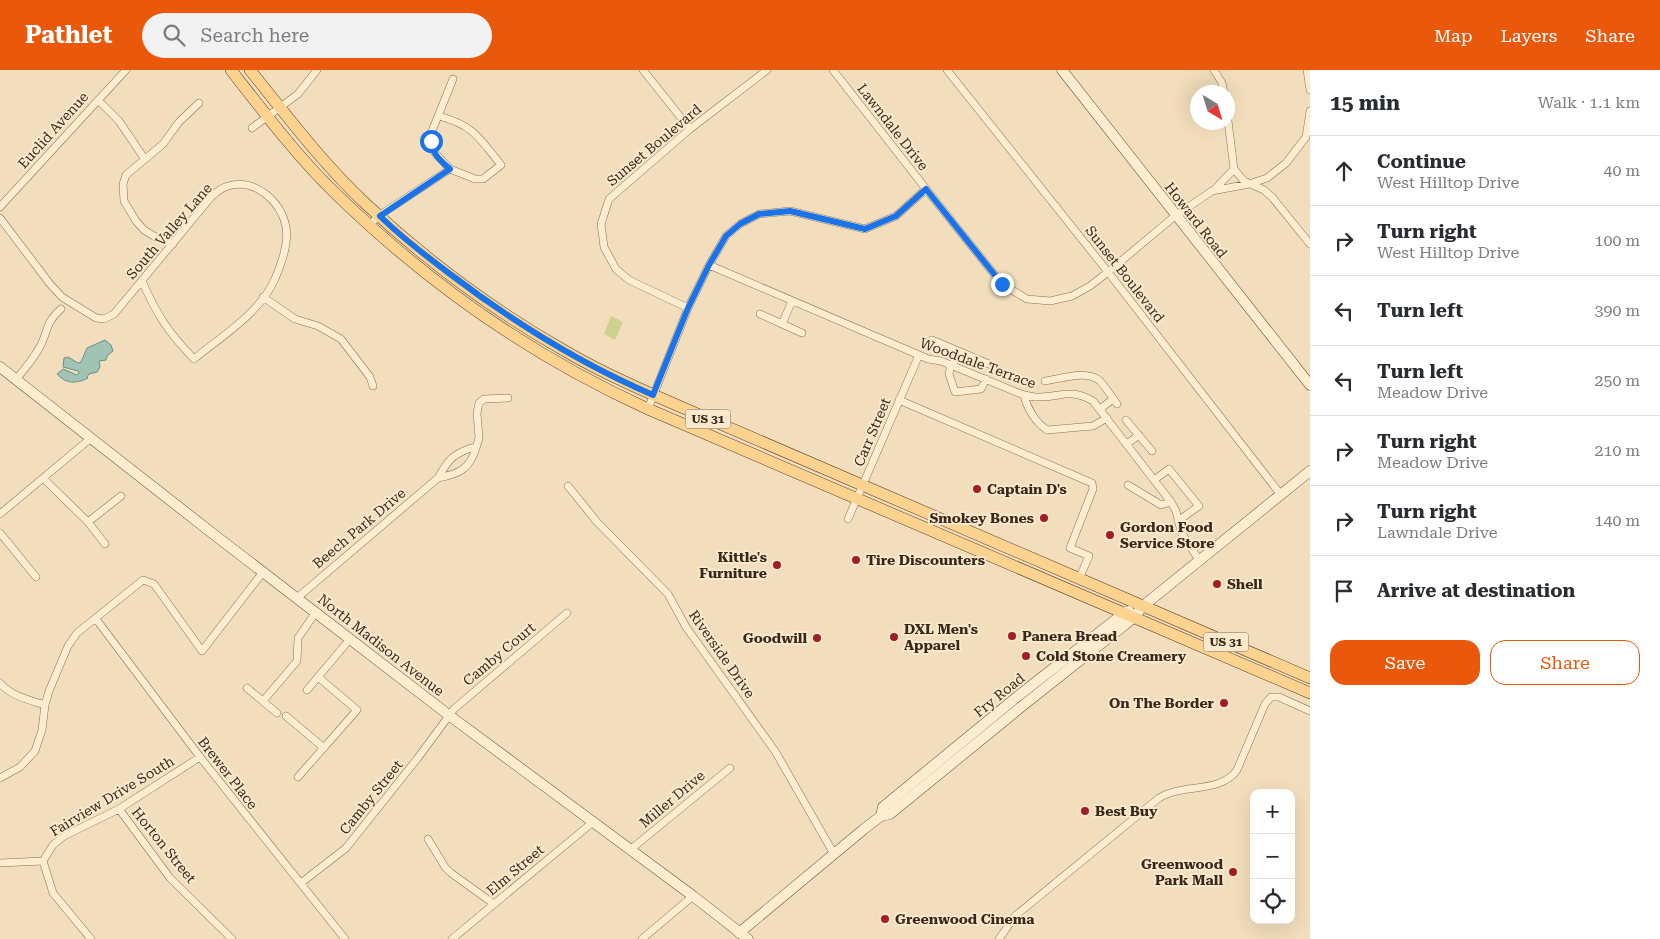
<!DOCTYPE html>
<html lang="en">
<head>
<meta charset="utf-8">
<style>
  :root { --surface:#fff; --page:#f2f2f3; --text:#2b2b33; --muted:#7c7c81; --line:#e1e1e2; --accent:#ea580c }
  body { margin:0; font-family:"Roboto Serif",serif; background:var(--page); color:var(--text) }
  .controls { position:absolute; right:15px; bottom:15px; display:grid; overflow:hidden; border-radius:10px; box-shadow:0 5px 20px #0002 }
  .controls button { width:45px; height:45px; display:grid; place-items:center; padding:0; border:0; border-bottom:1px solid var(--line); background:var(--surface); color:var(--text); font:25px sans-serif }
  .compass { position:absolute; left:1190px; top:15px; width:45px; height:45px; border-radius:50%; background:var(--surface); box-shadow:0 5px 20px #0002; rotate:142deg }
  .stop { position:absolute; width:15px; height:15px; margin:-11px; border:4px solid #1a73e8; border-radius:50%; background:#fff }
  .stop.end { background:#1a73e8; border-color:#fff; box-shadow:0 1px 5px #0008 }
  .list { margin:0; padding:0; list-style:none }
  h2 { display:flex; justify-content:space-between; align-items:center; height:65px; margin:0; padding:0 20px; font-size:21px }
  h2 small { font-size:16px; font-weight:400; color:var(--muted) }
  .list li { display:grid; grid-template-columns:32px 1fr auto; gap:15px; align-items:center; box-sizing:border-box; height:70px; padding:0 20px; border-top:1px solid var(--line) }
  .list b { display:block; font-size:19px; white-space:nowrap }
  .list p { margin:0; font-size:16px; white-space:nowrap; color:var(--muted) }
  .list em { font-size:16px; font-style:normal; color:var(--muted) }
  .actions { display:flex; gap:10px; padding:15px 20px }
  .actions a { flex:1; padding:11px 0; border:1px solid var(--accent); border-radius:15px; text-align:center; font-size:18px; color:var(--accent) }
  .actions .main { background:var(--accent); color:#fff }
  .icon { flex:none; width:28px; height:28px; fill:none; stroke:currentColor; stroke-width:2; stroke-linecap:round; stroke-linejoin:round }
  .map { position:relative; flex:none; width:1310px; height:869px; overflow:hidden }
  header { display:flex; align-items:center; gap:30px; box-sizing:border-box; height:70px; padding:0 25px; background:var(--accent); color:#fff }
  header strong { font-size:24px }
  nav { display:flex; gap:28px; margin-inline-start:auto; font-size:18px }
  .search { width:350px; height:45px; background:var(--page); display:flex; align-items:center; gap:12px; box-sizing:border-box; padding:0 18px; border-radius:28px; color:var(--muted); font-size:19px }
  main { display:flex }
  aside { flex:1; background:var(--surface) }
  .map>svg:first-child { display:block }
</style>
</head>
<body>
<header>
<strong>Pathlet</strong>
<div class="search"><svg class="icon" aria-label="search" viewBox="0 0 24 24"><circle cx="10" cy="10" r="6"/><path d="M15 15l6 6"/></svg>Search here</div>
<nav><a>Map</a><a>Layers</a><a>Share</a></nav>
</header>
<main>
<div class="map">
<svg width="1310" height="869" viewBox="0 0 1310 869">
  <rect width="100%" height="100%" fill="#f2debc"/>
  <path fill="#ced18f" d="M611,246L623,252L615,270L604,264Z"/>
  <path fill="#a0c3b6" stroke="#679184" d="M105,270L111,275L113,281L107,286L106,290L99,291L100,297L97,302L89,304L87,307L88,308C76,314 66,314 57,304L63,299L77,305L79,303L78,301L63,297L64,288L68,287L78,293L81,292L87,278Z"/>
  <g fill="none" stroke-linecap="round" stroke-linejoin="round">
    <g stroke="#8b6e54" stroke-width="8">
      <path id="street" d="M643,0L690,59
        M833,0L926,119L1002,214L1027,229L1050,231L1072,226L1090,216L1108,202L1175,146L1212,121L1249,114L1267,108L1286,93L1306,67L1310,41
        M947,0L1108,202L1281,425
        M1214,0L1222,13L1224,22
        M1307,0L1310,20
        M98,30L119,51L144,88
        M439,46C475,56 479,68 501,95L483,109H475L450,99L435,83L432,78V61L453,9
        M1228,51L1234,99L1244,111L1264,120L1272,127L1310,174
        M252,58L298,24L317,0
        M1215,119L1234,99
        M0,137L126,0
        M0,148L50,214L62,227L96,248L104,249L114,244L212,126C216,123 222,117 228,116C255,108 281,131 286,157C289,174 281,194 275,209C260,243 222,266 194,289C168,262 157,245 142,211
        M369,155L380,145L450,99
        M173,174L154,166L144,160L136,151L124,131L123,114L126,105L163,74L179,52L199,33
        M709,195L919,285L928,289L941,291L1021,324C1026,325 1032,327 1037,327C1061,328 1068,317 1093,331L1171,432L1176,441L1181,462L1199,490
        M263,227L295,249L318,256L341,269L370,307L373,316
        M688,238L629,210L616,199L604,177L601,154L609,129L690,59L767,0
        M760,244L782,254L792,231
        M782,254L802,263
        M932,270L996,297
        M951,294L949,304L955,322L981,319L986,309
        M953,295L958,281
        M16,310C23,300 32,291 38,280C49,263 43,255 61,239
        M1045,311C1061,309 1087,299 1100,311C1106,318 1112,327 1117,334
        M1024,325C1027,338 1035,352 1047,360L1093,356L1107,348
        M899,330L1092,413L1093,419L1070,478L1089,486L1079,509
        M648,339L688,238L709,195L726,166L740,154L759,144L790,141L865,159L896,146L926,119
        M1100,339L1113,329
        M1126,350L1152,381
        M1127,374L1139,365
        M471,378H476C470,399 459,404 438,408C448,391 451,385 471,378Z
        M476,378L479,368L477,343L479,333L484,329L508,328
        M43,408L88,452L105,474
        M1154,410L1169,399L1199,436L1178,451
        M1128,415L1161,435L1171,432
        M568,416L597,452L668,524L686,557L775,681L834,784
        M0,444L91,368
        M848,449L919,285
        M88,452L121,426
        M0,463L36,507
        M297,528L438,408
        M96,549L200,687L345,869
        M0,613C11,626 29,630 45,635
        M247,618L277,643
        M307,620L350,569
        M263,631L297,591L298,568L316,542
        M286,646L324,678
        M298,707L357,640L318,607
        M0,708L20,697L35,681L42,660L45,635L49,621L68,576L77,563L143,510L154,514L202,581L263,502
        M119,739L170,808L232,869
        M428,769L445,797L451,803L494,834
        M630,780L730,698
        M43,791L53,775L64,766L119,739L200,687
        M43,791L53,823L91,869
        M0,793L43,791
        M301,813L346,778L417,689L454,639L567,543
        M452,869L593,752
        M642,869L693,826
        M999,869L1015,846L1159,728C1183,713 1220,724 1237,700L1265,634L1271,627H1279L1310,641"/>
    </g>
    <g stroke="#6d4f37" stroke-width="11">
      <path id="secondary" d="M1062,0L1310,315
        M0,297L212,463L450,646L693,826L748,869
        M881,746L883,737L1018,626L1124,543L1129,541
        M739,863L864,759L881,746L890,744L1026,633L1122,557L1133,548L1143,536L1310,401"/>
    </g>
    <g stroke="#583c29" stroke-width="12">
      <path id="primary" d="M231,0C263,41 296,85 334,122C427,213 529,285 648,339L1310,623
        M250,0C287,46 323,94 367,135C427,191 493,240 565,281C606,305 651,324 695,343L1310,608"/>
    </g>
    <use href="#street" stroke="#fcecd0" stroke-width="7"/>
    <use href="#secondary" stroke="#fcecd0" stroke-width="10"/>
    <use href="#primary" stroke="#fbd28e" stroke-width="11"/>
  </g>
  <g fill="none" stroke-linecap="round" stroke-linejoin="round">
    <path stroke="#1a73e8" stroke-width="6" d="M431,71C432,84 441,91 450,99L380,146C401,167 426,186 450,204C513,252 581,294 653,325L688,238L709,195L726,166L740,154L759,144L790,141L865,159L896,146L926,119L1002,214"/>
  </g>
  <g fill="#a11d27" stroke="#f9e9cc" stroke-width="2">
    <circle cx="977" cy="419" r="5"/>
    <circle cx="1044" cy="448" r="5"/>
    <circle cx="1110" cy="465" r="5"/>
    <circle cx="856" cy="490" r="5"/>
    <circle cx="777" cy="495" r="5"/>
    <circle cx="1217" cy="514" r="5"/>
    <circle cx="1012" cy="566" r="5"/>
    <circle cx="894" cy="567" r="5"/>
    <circle cx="817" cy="568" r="5"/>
    <circle cx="1026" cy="586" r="5"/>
    <circle cx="1224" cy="633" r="5"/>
    <circle cx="1085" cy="741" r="5"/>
    <circle cx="1233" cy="802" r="5"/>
    <circle cx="885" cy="849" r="5"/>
  </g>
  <g text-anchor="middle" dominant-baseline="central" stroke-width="4" stroke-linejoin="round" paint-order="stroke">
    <g fill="#f9e9cc" stroke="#73614f" stroke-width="1">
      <rect x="685.5" y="339.5" width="45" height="19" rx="4"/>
      <rect x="1203.5" y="562.5" width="45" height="19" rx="4"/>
    </g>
    <g font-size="12" font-weight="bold" fill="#39271a">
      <text x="708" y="349">US 31</text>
      <text x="1226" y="572">US 31</text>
    </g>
    <g font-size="14" fill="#39271a" stroke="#f9e9cc">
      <text transform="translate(893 57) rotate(52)">Lawndale Drive</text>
      <text transform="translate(53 60) rotate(-48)">Euclid Avenue</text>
      <text transform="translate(654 75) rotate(-40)">Sunset Boulevard</text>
      <text transform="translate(1196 150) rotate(52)">Howard Road</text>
      <text transform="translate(169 161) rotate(-49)">South Valley Lane</text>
      <text transform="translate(1125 204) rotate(52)">Sunset Boulevard</text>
      <text transform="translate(978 293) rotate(20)">Wooddale Terrace</text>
      <text transform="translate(872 362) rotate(-67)">Carr Street</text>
      <text transform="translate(359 458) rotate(-40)">Beech Park Drive</text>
      <text transform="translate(381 575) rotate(38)">North Madison Avenue</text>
      <text transform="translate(499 584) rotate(-40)">Camby Court</text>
      <text transform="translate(722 584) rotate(55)">Riverside Drive</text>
      <text transform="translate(999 625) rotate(-39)">Fry Road</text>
      <text transform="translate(228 703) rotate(52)">Brewer Place</text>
      <text transform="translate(112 726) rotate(-31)">Fairview Drive South</text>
      <text transform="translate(371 727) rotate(-51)">Camby Street</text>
      <text transform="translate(672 729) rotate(-40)">Miller Drive</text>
      <text transform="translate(164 775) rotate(51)">Horton Street</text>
      <text transform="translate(515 800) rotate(-40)">Elm Street</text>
    </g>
    <g font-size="14" font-weight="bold" fill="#39271a" stroke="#f9e9cc" text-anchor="start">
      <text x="987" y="419">Captain D's</text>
      <text x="1034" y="448" text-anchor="end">Smokey Bones</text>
      <text x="1120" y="457">Gordon Food<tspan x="1120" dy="16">Service Store</tspan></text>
      <text x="767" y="487" text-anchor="end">Kittle's<tspan x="767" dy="16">Furniture</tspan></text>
      <text x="866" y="490">Tire Discounters</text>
      <text x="1227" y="514">Shell</text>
      <text x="904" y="559">DXL Men's<tspan x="904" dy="16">Apparel</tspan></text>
      <text x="1022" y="566">Panera Bread</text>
      <text x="807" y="568" text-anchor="end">Goodwill</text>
      <text x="1036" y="586">Cold Stone Creamery</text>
      <text x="1214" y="633" text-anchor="end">On The Border</text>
      <text x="1095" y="741">Best Buy</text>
      <text x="1223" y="794" text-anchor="end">Greenwood<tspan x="1223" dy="16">Park Mall</tspan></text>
      <text x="895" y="849">Greenwood Cinema</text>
    </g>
  </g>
</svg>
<div class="controls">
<button>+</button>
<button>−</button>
<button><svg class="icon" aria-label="locate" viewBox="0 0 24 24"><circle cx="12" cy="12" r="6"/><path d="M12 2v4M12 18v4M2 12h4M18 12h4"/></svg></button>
</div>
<svg class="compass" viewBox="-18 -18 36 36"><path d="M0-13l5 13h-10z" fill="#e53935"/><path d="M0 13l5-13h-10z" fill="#7c7c81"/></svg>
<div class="stop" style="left:431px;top:71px"></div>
<div class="stop end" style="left:1002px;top:214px"></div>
</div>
<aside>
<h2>15 min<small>Walk · 1.1 km</small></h2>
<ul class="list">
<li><svg class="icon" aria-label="ahead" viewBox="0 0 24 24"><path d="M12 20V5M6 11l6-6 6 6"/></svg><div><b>Continue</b><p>West Hilltop Drive</p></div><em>40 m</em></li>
<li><svg class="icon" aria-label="right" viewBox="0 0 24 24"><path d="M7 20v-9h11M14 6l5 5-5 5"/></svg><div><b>Turn right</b><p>West Hilltop Drive</p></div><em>100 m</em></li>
<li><svg class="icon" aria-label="left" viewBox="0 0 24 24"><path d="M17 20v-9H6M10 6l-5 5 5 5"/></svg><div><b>Turn left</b></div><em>390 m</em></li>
<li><svg class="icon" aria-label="left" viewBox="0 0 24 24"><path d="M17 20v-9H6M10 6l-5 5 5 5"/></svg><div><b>Turn left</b><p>Meadow Drive</p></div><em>250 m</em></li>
<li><svg class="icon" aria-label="right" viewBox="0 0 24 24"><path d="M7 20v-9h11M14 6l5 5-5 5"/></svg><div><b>Turn right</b><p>Meadow Drive</p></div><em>210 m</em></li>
<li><svg class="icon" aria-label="right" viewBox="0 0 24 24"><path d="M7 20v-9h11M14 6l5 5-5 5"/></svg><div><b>Turn right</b><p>Lawndale Drive</p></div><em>140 m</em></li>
<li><svg class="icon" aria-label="arrive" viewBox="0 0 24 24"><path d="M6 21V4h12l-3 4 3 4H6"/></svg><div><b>Arrive at destination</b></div></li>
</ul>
<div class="actions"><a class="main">Save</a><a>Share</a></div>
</aside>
</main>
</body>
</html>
